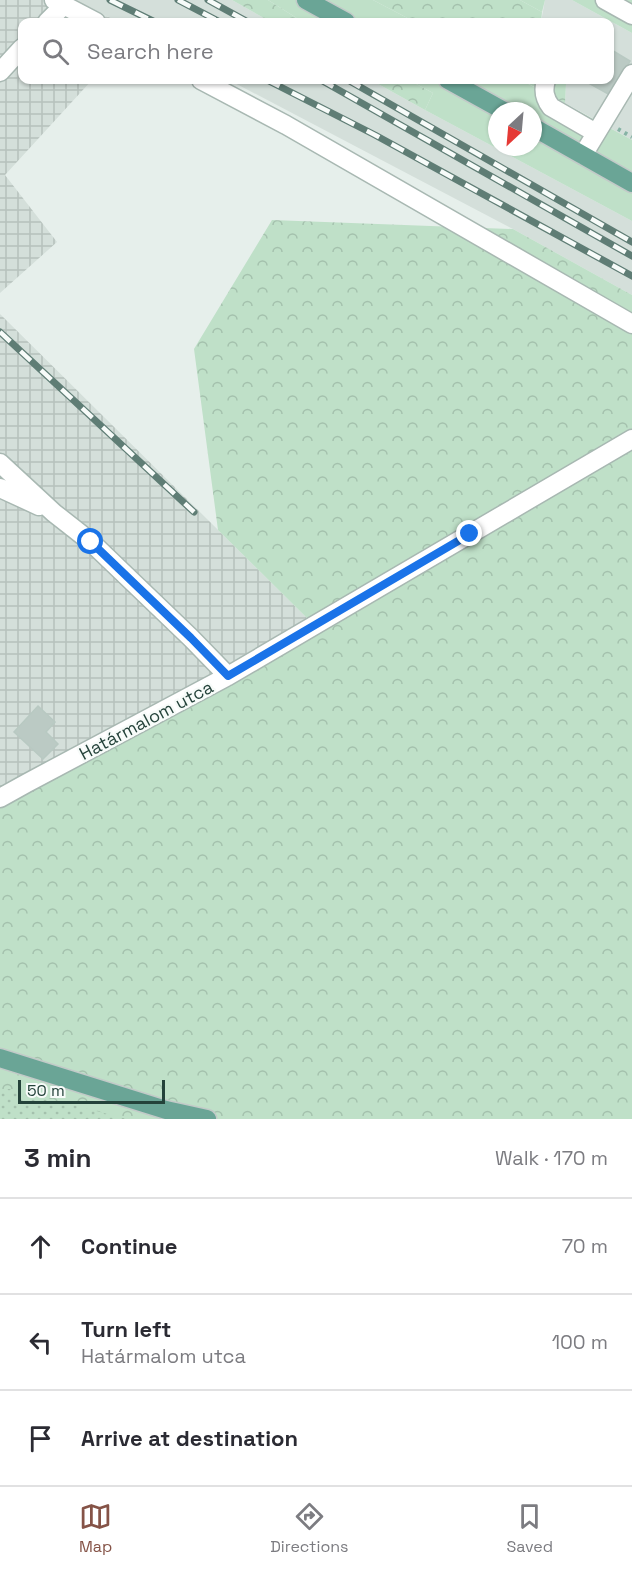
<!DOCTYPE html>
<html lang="en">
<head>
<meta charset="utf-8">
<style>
  :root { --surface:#fff; --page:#f2f2f3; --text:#2b2b33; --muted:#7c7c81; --line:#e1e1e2; --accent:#855347 }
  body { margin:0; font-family:"Space Grotesk",sans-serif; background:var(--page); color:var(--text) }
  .compass { position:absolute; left:488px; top:102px; width:54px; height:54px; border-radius:50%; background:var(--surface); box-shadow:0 2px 4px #0004; rotate:206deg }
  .scale { position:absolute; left:18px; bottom:15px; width:147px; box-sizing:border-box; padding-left:6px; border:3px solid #24423a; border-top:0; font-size:16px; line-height:21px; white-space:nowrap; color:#24423a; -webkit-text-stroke:4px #f7fbf9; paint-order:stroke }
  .stop { position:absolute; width:18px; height:18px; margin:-14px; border:4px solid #1a73e8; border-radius:50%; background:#fff }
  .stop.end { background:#1a73e8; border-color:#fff; box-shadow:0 2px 6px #0008 }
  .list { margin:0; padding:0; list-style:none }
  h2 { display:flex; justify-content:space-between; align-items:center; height:78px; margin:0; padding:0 24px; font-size:26px }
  h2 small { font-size:20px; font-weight:400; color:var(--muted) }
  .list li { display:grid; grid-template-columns:39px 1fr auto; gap:18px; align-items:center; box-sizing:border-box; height:96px; padding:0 24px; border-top:2px solid var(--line) }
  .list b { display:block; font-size:22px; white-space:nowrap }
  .list p { margin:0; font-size:20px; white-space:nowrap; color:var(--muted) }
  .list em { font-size:20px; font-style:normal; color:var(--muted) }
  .icon { flex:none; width:33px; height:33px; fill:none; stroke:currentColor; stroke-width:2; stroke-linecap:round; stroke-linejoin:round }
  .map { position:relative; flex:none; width:632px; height:1119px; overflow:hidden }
  .search { position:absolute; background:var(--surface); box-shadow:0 2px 4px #0004; left:18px; right:18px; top:18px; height:66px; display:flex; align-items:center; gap:15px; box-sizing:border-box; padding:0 21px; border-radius:12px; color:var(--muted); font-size:22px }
  .sheet { height:366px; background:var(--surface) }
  nav { display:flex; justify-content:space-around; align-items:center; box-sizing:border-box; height:84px; border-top:2px solid var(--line); background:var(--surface); font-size:16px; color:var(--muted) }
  nav a { display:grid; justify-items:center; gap:3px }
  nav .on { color:var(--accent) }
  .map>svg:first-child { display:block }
</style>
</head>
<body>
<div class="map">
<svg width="632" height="1119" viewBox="0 0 632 1119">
  <defs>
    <pattern id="industrial-grid" width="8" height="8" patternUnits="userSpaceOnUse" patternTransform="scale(1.5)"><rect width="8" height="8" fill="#d4dfda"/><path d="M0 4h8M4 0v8" fill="none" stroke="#b6c1bc"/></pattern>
    <pattern id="forest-crowns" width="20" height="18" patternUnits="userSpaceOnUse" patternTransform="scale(1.5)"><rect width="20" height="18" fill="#bfe0c8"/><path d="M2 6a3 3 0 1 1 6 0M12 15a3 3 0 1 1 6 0" fill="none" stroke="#a4c1ad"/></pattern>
    <pattern id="park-dots" width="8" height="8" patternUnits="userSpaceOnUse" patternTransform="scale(1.5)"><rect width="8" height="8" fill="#bfe0c8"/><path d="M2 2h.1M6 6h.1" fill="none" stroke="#a4c1ad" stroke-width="1.8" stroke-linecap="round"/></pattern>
  </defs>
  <rect width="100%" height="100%" fill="#e6efeb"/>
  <path fill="#d4dfda" d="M74,0H232L271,22H119Z
    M545,0H572L632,33V140L565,103L566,85L561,80H610V22H541Z
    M229,80H371L425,110L632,221V295L513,229Z"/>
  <path fill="url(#industrial-grid)" d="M0,0H74L119,22H22V80H92L5,175L57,242L0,293Z
    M0,314L312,623L0,789Z"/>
  <path fill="#bfe0c8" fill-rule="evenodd" d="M268,0H373L415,22H303Z
    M520,0H545L542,12Z
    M572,0H632V33Z
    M409,80H521L632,140V221L425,110L433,93ZM497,111H533V147H497Z"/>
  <path fill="url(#forest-crowns)" d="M232,0H268L303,22H271Z
    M373,0H520L542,12L541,22H415Z
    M371,80H409L433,93L425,110Z
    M521,80H561L566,84L565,103Z
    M272,220L513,229L632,295V1119H0V789L312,623L218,530L194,349Z"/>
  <path fill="url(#park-dots)" d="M0,1089H12L127,1119H0Z"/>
  <path fill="#bbcac4" stroke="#b8c9c2" stroke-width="1.5" d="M610,49L630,61L610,95L583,80H610Z
    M38,706L55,722L46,732L58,744L43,759L14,732Z"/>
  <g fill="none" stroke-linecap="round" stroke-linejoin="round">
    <g stroke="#a8b8b2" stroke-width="21">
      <path id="minor" d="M54,0L96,22
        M605,0L632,15
        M47,22L64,5
        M0,72L22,48
        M201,80L286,125L632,324
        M546,80C543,90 544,98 551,107L596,133
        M583,155L632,74
        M0,463L54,513L91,542L191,638L228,676
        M0,488L39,506
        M0,798L27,783L228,676L632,439"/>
    </g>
    <g stroke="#c2cac8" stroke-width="21">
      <path id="major" d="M306,0L346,22
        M448,80L504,111
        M533,127L632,183
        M0,1058L166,1110L207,1119"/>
    </g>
    <path stroke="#86b3a5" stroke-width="4" stroke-dasharray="3 4.5" stroke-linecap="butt" d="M618,129L632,137"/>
    <use href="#minor" stroke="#fff" stroke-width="18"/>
    <use href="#major" stroke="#6aa596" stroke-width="18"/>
    <g stroke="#5f7d75" stroke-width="7">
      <path id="rail" d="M110,0L155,22
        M178,0L220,22
        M208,0L248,22
        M267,80L375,135L632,276
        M321,80L632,256
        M348,80L632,242
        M0,332L194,512"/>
    </g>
    <use href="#rail" stroke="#f7fbf9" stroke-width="4.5" stroke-dasharray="14" stroke-linecap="butt"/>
  </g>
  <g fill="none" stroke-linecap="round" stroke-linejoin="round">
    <path stroke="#1a73e8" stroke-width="8" d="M91,542L191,638L228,676L470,534"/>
  </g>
  <g text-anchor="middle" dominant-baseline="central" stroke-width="4.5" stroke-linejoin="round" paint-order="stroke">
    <g font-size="18" fill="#24423a" stroke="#f7fbf9">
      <text transform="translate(146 720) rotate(-28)">Határmalom utca</text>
    </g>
  </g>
</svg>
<svg class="compass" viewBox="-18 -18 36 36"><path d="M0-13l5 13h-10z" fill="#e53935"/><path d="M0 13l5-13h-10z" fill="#7c7c81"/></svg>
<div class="scale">50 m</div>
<div class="stop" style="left:91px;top:542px"></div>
<div class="stop end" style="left:470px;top:534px"></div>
<div class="search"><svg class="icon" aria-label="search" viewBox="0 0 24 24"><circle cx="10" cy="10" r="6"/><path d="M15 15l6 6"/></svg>Search here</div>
</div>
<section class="sheet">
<h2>3 min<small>Walk · 170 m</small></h2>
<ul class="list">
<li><svg class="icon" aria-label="ahead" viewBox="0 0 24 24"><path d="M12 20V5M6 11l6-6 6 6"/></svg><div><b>Continue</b></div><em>70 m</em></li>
<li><svg class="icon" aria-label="left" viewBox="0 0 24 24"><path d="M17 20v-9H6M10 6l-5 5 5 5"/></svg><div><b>Turn left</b><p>Határmalom utca</p></div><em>100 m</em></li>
<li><svg class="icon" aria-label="arrive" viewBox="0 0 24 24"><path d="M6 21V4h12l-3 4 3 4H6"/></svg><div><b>Arrive at destination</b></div></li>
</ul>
</section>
<nav>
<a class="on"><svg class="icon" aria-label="map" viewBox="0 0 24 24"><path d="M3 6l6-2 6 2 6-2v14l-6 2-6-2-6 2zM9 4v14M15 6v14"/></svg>Map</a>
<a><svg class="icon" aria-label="directions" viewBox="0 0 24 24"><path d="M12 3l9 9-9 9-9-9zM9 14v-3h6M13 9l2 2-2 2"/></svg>Directions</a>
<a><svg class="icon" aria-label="saved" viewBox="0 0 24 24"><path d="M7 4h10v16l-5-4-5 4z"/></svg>Saved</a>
</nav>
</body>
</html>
